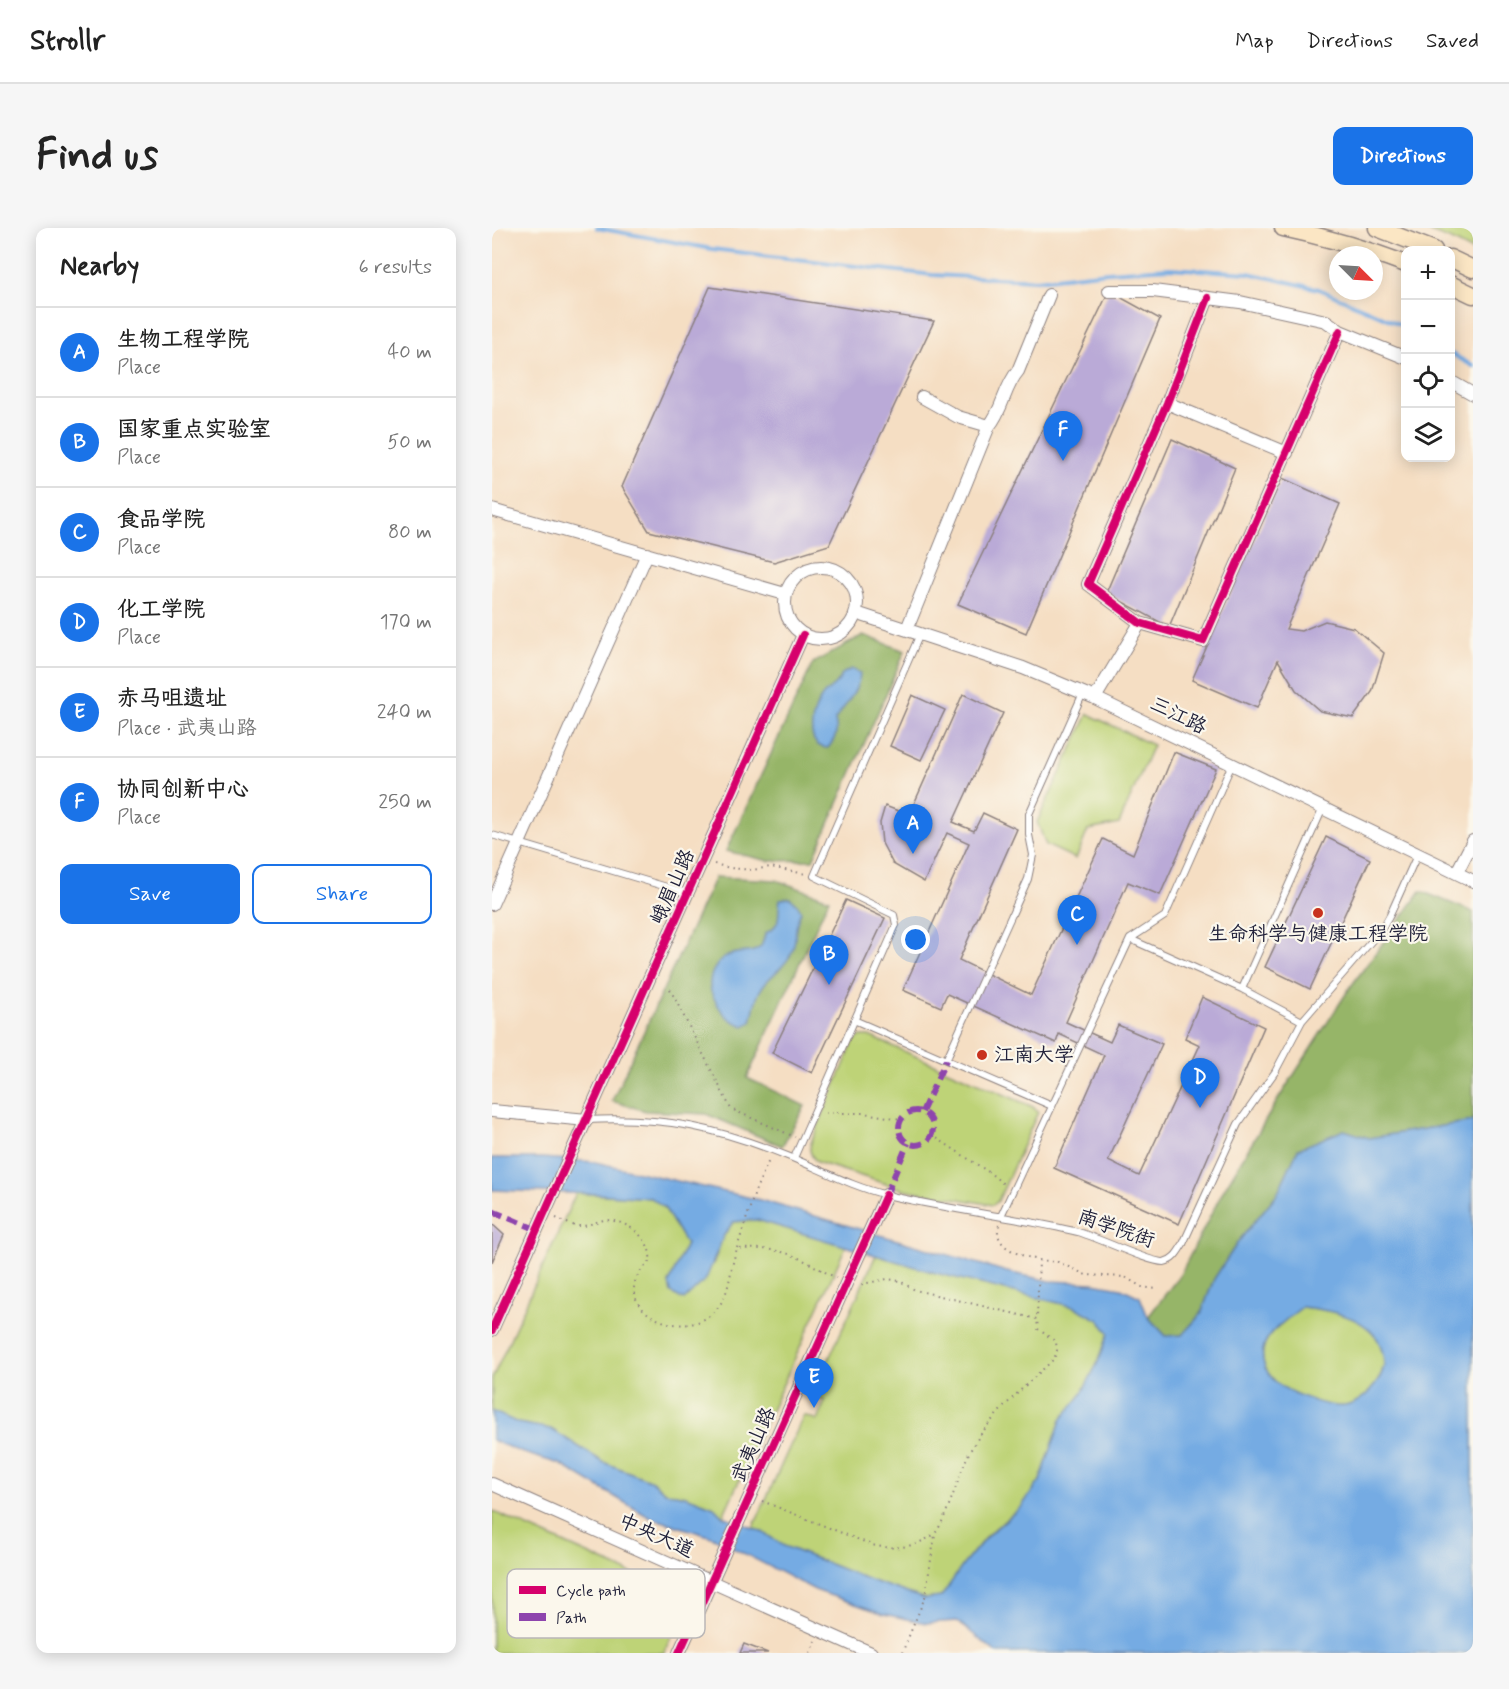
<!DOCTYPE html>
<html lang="en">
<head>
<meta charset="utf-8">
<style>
  :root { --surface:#fff; --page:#f6f6f6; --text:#222; --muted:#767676; --line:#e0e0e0; --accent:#1a73e8 }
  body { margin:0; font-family:Mynerve,"LXGW WenKai TC",sans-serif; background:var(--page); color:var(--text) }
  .controls { position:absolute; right:18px; top:18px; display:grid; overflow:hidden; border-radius:12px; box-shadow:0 3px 15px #0003 }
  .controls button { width:54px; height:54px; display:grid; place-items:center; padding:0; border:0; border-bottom:2px solid var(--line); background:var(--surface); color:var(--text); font:30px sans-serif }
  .compass { position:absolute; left:837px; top:18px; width:54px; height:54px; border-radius:50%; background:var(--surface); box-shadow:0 3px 15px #0003; rotate:114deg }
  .you { position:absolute; left:424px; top:712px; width:21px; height:21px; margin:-15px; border:4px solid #fff; border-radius:50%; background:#1a73e8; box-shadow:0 0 0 9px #1a73e833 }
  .badge { display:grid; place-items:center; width:39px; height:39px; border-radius:50%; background:var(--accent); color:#fff; font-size:20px; font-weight:700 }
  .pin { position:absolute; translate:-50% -50px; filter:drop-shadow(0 2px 3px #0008) }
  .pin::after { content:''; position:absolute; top:32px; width:21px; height:18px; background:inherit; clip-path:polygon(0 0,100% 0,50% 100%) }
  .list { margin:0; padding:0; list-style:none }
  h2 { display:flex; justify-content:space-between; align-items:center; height:78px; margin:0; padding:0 24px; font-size:26px }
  h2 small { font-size:20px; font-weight:400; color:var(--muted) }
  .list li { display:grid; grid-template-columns:39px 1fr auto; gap:18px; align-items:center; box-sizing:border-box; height:90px; padding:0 24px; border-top:2px solid var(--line) }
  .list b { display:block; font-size:22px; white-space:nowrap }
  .list p { margin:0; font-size:20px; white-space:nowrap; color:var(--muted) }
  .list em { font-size:20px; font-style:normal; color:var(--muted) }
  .actions { display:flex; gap:12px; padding:18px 24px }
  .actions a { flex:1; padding:14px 0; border:2px solid var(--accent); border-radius:12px; text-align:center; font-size:21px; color:var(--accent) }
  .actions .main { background:var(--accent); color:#fff }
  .icon { flex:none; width:33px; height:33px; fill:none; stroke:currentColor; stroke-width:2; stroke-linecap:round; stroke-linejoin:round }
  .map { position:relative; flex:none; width:981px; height:1425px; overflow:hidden; border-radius:12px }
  header { display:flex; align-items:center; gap:36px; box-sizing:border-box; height:84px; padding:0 30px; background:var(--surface); border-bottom:2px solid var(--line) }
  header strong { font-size:28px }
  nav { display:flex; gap:33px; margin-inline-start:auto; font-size:21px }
  .intro { display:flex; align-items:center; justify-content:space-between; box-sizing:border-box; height:144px; padding:0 36px }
  h1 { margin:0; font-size:42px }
  .button { padding:15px 27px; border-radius:12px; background:var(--accent); color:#fff; font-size:21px; font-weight:700 }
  main { display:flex; gap:36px; padding:0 36px }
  aside { flex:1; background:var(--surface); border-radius:12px; box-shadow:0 3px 15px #0003 }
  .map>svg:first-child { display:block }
</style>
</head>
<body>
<header>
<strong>Strollr</strong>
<nav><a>Map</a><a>Directions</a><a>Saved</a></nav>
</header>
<div class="intro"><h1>Find us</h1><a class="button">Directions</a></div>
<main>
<aside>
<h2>Nearby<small>6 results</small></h2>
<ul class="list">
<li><span class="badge">A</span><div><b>生物工程学院</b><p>Place</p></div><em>40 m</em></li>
<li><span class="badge">B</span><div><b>国家重点实验室</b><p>Place</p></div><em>50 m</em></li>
<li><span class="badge">C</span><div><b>食品学院</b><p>Place</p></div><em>80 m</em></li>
<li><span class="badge">D</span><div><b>化工学院</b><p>Place</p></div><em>170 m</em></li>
<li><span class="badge">E</span><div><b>赤马咀遗址</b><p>Place · 武夷山路</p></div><em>240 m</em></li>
<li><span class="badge">F</span><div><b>协同创新中心</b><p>Place</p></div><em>250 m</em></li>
</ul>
<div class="actions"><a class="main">Save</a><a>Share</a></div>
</aside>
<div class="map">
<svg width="981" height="1425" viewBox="0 0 981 1425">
  <rect width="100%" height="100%" fill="#fbf7ec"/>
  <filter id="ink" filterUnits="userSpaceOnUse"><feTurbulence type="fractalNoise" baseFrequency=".0167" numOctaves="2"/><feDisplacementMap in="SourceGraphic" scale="12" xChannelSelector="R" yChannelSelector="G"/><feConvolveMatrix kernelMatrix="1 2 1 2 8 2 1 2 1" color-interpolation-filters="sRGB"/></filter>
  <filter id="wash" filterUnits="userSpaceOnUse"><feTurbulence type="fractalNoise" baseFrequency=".008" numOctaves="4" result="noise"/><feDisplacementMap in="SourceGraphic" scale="24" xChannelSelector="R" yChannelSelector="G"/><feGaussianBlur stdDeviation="1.35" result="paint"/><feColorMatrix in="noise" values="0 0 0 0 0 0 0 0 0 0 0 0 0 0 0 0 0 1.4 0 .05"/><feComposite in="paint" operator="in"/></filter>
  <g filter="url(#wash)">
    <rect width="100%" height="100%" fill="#f5dec3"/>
    <path fill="#bed377" stroke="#707a59" stroke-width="1.5" d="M928,0H981V23L962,13Z
      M596,486L661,517L627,596L596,602L584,631L554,617L545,594Z
      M369,808H377L541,879L546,884L506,973L501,977L410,961L325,934C318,927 316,921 320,912L362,813Z
      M84,965L159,970L172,979L194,1016L177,1055L221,1037L231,1009L241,994L265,992L354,1018L231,1288L222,1279L194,1268L173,1264L160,1253L111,1234L59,1201L26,1195L0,1184V1151Z
      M384,1027L444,1045L583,1079L607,1092L617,1105L606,1134L589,1167L569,1192L548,1253L529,1279L495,1307L471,1337L450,1369L433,1371L383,1354L292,1318L261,1300L312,1187L325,1192L333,1173L320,1168Z
      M810,1079C836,1082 874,1088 887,1114C890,1122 894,1133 891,1141C887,1156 872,1172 857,1177C841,1183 792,1164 781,1151C772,1141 768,1130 772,1118C776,1104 799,1088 810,1079Z
      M0,1283L196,1371L172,1425H0Z"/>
    <path fill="#96b568" stroke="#5c6c52" stroke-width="1.5" d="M371,407L413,423L321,632L277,633L234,623L321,435Z
      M223,649L284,652L337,671L255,850L313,878L290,918L214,886L154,883L120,873Z
      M929,663L981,684V893L877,910L852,902L806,921L785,966L746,1014L722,1051L709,1086L690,1107L674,1108L656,1089L688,1047L731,963L787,870L857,761Z"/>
    <path fill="#74abe3" stroke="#4b668f" stroke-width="1.5" fill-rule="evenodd" d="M359,441L368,445C367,463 353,477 343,492C346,504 344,510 336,520C312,519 319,485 329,470C335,460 347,458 350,446Z
      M298,670L305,676L309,684C301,697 306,712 299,726C294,738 279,747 271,758C263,769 262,782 259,794L252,798C236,792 230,786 222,770C217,761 216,753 221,743C236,715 259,731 269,718C271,715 272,708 274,705C291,696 285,687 288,671Z
      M981,893V1425H505L465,1393L434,1395L392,1386L323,1362L220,1309L157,1289L68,1236L28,1224L0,1212V1183L26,1195L59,1201L111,1234L160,1253L173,1264L194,1268L222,1279L231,1288L269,1303L292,1318L383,1354L433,1371L449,1369L471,1337L496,1307L529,1279L548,1253L569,1192L589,1167L606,1134L617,1105L607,1092L583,1079L444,1045L265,992L241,994L231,1009L214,1051L192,1072L179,1065L177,1055L194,1016L172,979L159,970L103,966L0,962V930H50L103,934L268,972L515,1044L558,1053L601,1055L629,1060L648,1069L656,1089L674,1108L690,1107L709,1086L722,1051L746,1014L785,966L806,921L852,902L877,910ZM810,1079C836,1082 874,1088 887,1114C890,1122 894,1133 891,1141C887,1156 872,1172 857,1177C841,1183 792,1164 781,1151C772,1141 768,1131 772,1118C776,1104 799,1088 810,1079Z"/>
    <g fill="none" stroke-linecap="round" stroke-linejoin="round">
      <path stroke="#74abe3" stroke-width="4" d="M105,0L220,21L440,47L545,52L616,44L677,40L756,45L827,61L914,99
        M958,125L981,138"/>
    </g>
    <g id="blocks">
      <path fill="#baaad7" d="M218,59L442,93L337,317L282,334L157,303L130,259Z
        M617,63L668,91L534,405L466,376Z
        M680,211L743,240L677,399L614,365Z
        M790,250L848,276L794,401L809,403L833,393L862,400L892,425L880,464L861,490L828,483L804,462L786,432L765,480L700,452Z
        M471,466L511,485L461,594L482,603L491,585L525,601L467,732L539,767L611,611L641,626L682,524L724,541L668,667L636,654L574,794L618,814L626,797L670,816L616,933L647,948L708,817L693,810L710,769L772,799L687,996L562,940L612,827L567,806L564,815L455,766L449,779L411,762L477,615L455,605L432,654L401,636L390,615L388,595L393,578L417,587Z
        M420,467L453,482L429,532L398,518Z
        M834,609L878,631L818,761L773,739Z
        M354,672L393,690L320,845L280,825Z
        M0,996L12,1007L0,1034Z
        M252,1416L276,1425H248Z"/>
    </g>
  </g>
  <g filter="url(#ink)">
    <use href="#blocks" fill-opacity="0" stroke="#8c807f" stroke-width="1.5"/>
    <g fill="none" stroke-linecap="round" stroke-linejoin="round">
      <g stroke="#8c807f" stroke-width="8">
        <path id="lane" d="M0,607L195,665
          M638,711L750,761L810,793
          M750,761L831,580
          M362,792L560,878
          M454,832L536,651L541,627L537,607V586L591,465
          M95,892C173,888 226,900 298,929C330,942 361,959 395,967C458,982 523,989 586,1004C605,1009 658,1035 672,1034C682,1032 686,1024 691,1016L746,896L783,844L810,793L890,701L898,687L926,625
          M302,930L404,697L402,687L322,648L428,406
          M509,988L638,711L673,688L740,536"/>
      </g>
      <g stroke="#8c807f" stroke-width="14">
        <path id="street" d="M617,63H661L748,74L834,93L848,103L914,130
          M716,70L675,175L596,356L648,395L711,413L848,103
          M958,153L981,166
          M430,169L466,189L497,198
          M675,175L795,225
          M0,282L293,366
          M293 375a36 36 0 1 1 72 0a36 36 0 1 1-72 0Z
          M364,385L531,440L603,470L981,653
          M415,401L497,198C511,182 512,159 526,143L557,67
          M603,470L648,395
          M965,644L981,613
          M0,676L155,326
          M0,883L95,892
          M0,1102L311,407
          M0,1256L379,1425
          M187,1425L394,967"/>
      </g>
      <g stroke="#8c807f" stroke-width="19">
        <path id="secondary" d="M791,0C833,9 874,21 914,36
          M885,0L942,22
          M958,30L981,41
          M958,56L981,67"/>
      </g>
      <path stroke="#8c807f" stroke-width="2" stroke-dasharray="1.5 4.5" stroke-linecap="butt" d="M222,636L238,640L260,642L278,639L314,646
        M178,761L239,881L303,909
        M333,885H371L409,891
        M440,907L498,945L514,958
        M64,990C71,993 79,998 87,998C96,999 104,992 115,992C136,993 161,1011 158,1034C105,1076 198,1126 229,1075C239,1059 238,1039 245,1021C294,1019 302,1027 344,1050
        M507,997C500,1020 530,1028 547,1032L545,1091
        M245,1020L264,961L278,930
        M547,1032L566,1034L594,1047L633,1049L650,1059L665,1061
        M270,1273L380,1317C401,1322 422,1320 441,1307C452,1300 469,1240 478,1223C498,1188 532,1159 562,1131L565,1123L564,1114L546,1101L545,1091L423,1062L408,1053L395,1051L366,1057
        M318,1425L323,1413
        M410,1425L433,1369L443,1307"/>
      <use href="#lane" stroke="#fff" stroke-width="6"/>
      <use href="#street" stroke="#fff" stroke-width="12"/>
      <use href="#secondary" stroke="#fbe6c4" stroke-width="16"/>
      <path stroke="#8e44ad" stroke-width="6" stroke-dasharray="12 6" stroke-linecap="butt" d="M407 900a17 17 0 1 1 34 0a17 17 0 1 1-34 0Z
        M430,884L454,832
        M394,967L416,915
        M0,983L46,1002"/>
      <g stroke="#fbf7ec" stroke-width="11">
        <path id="cycleway" d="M716,70L675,175L596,356L648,395L711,413L848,103
          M0,1102L311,407
          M187,1425L394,967"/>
      </g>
      <use href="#cycleway" stroke="#d6006c" stroke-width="8"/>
    </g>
  </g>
  <g fill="#c8321e" stroke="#fbf7ec" stroke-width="2">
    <circle cx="826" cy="685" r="6"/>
    <circle cx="490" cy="827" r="6"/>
  </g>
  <g text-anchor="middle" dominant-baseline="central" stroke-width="4.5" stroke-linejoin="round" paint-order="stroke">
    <g font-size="20" fill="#22223b" stroke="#fbf7ec">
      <text transform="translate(686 488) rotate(26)">三江路</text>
      <text transform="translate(181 659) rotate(-66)">峨眉山路</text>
      <text transform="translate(624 1001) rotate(19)">南学院街</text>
      <text transform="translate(262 1217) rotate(-66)">武夷山路</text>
      <text transform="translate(164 1308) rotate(24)">中央大道</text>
    </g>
    <g font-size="20" fill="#22223b" stroke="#fbf7ec">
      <text x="826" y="706">生命科学与健康工程学院</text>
      <text x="502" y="827" text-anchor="start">江南大学</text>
    </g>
  </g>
  <rect x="15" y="1341" width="198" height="69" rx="9" fill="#fbf7ec" stroke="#bab7b7" stroke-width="1.5"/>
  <rect x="27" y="1358" width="27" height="8" fill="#d6006c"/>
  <rect x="27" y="1385" width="27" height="8" fill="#8e44ad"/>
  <g font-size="16" fill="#22223b">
    <text x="64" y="1368">Cycle path</text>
    <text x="64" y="1395">Path</text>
  </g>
</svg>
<div class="controls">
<button>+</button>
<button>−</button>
<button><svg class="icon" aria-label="locate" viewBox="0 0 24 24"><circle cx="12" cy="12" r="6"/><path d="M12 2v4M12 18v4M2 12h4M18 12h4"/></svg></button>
<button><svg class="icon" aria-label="layers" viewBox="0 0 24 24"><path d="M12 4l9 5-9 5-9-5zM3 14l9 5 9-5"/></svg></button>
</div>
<svg class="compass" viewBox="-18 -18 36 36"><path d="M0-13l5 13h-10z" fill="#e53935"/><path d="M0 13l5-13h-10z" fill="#767676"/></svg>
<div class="you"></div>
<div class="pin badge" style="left:421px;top:626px">A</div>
<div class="pin badge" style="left:337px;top:757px">B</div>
<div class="pin badge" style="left:585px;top:717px">C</div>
<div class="pin badge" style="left:708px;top:880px">D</div>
<div class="pin badge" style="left:322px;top:1180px">E</div>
<div class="pin badge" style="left:571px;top:233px">F</div>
</div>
</main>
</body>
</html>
